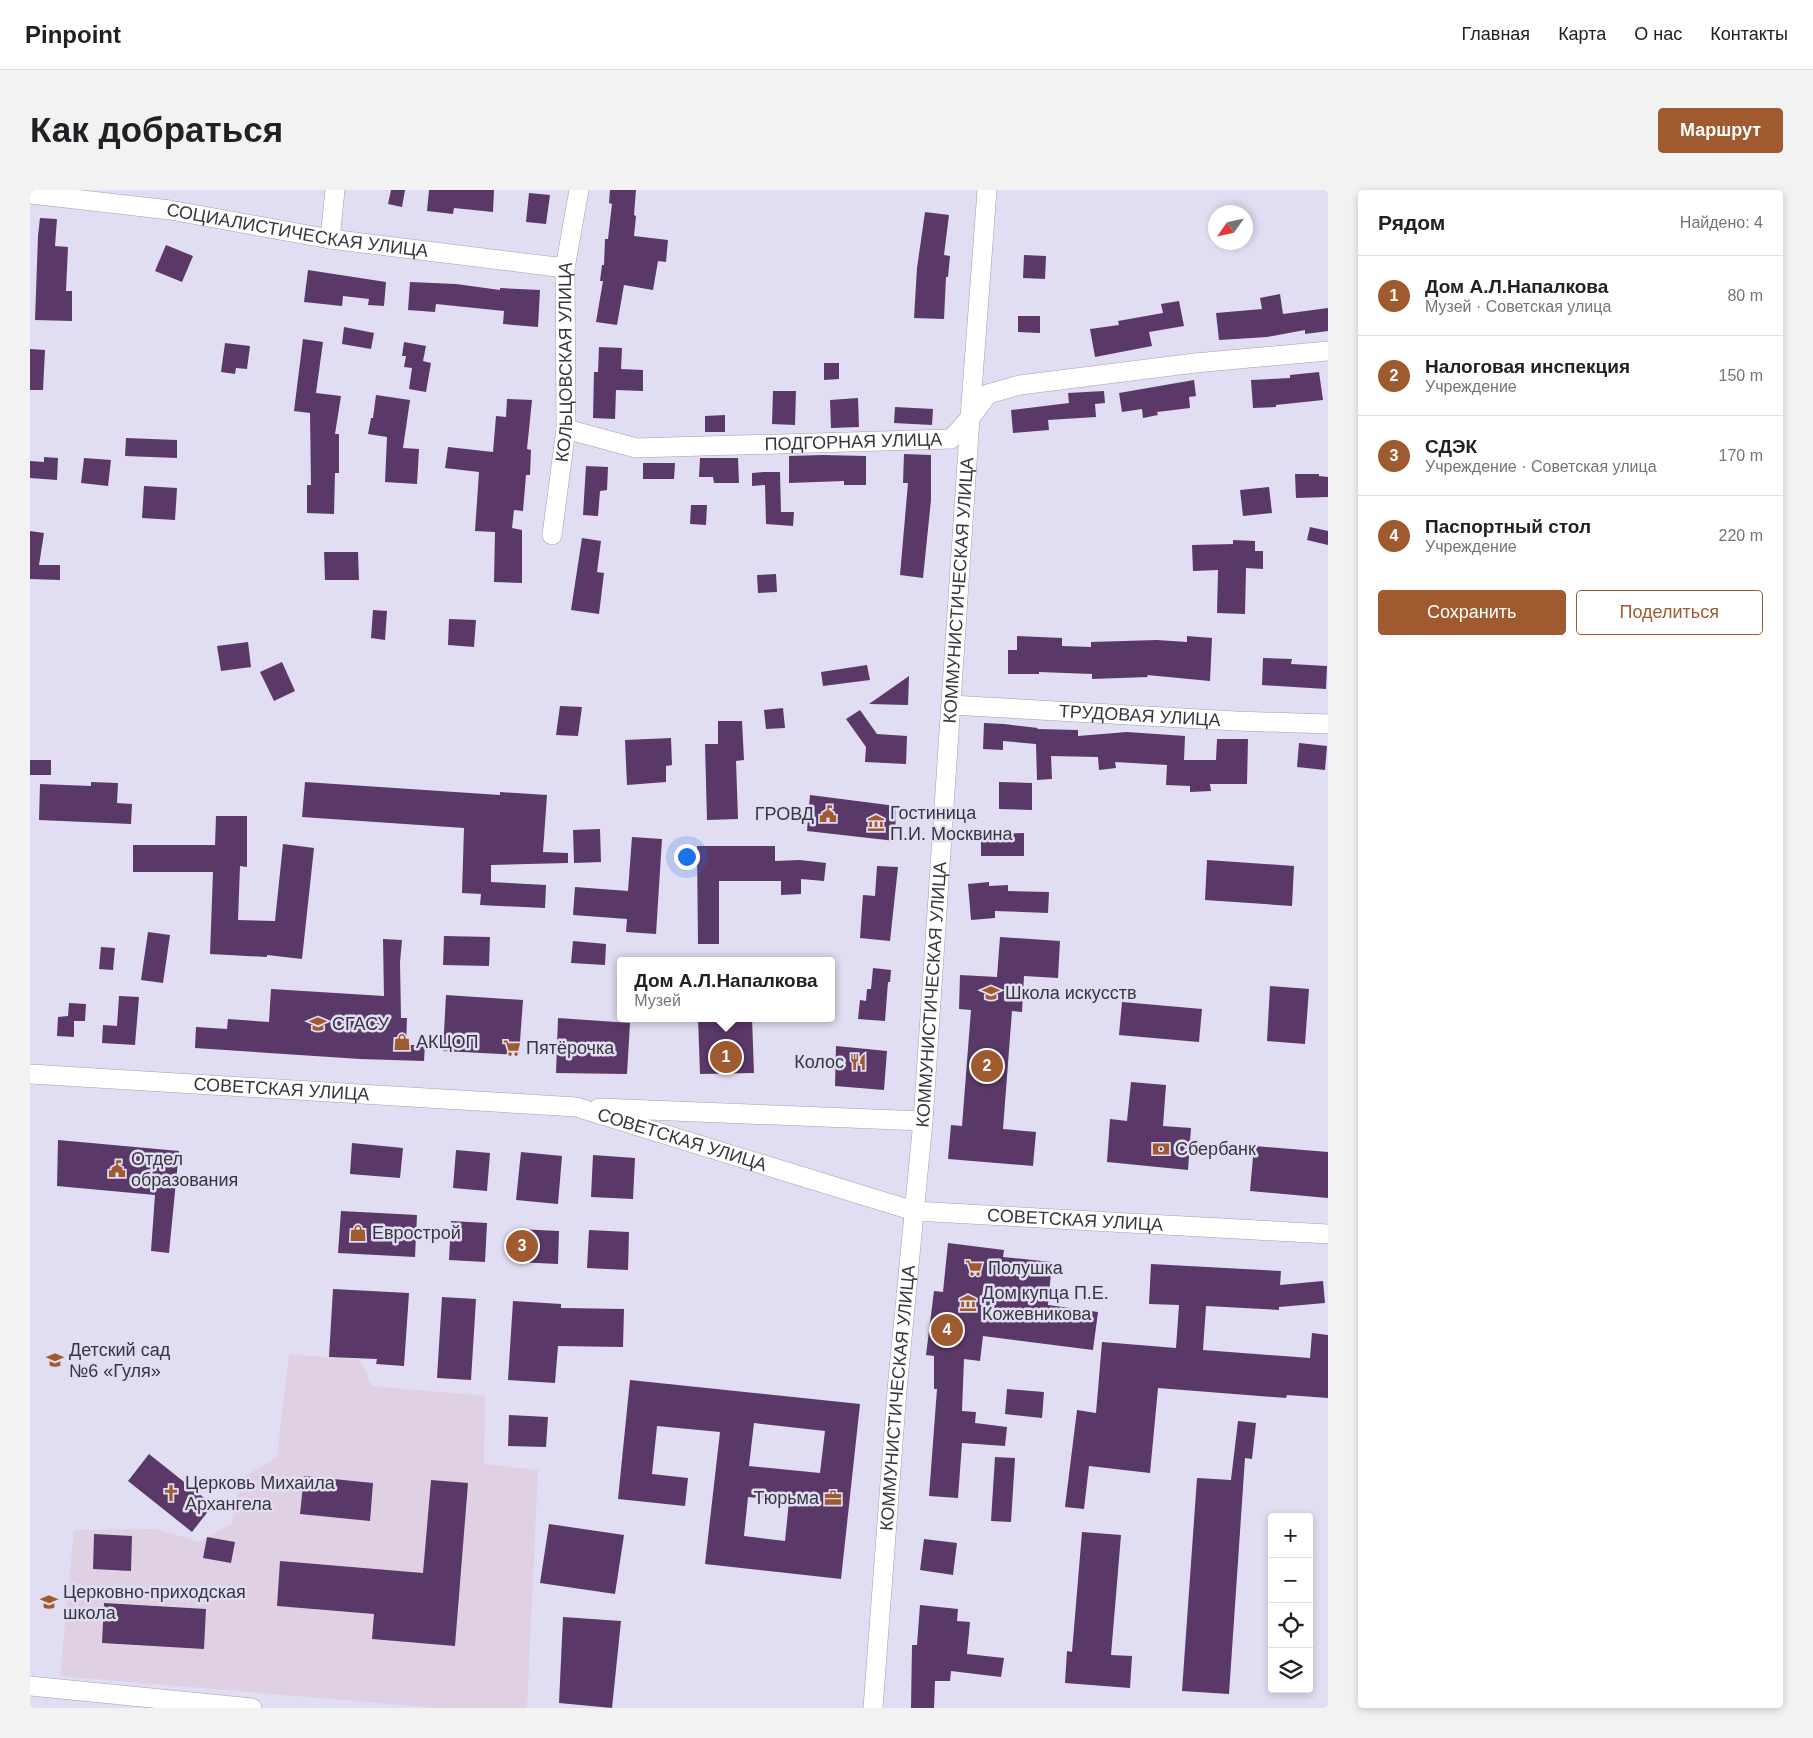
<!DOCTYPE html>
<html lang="ru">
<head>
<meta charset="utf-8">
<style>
  :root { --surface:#fff; --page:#f2f2f2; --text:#202124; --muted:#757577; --line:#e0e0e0; --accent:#a05a2f }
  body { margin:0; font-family:Arial,sans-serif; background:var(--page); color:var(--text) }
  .controls { position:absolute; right:15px; bottom:15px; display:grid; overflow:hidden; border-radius:5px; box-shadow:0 2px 8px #0003 }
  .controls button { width:45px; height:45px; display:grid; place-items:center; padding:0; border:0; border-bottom:1px solid var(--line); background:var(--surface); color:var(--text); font:25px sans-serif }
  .compass { position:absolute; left:1178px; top:15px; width:45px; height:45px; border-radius:50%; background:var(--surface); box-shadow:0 2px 8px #0003; rotate:236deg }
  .you { position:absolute; left:656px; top:666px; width:18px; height:18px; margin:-12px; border:4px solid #fff; border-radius:50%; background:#1a73e8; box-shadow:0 0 0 8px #1a73e833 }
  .badge { display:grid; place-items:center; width:32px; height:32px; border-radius:50%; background:var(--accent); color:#fff; font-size:16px; font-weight:700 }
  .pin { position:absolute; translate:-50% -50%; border:2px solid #fff; box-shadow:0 1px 5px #0006 }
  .popup { position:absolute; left:587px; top:767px; width:218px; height:65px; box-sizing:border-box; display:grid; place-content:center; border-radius:5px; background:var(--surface); filter:drop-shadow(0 1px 4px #0005); font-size:16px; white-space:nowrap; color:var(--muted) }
  .popup b { font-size:19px; color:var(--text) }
  .popup::after { content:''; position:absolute; left:50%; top:100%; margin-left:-10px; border:10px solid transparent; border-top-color:var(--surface) }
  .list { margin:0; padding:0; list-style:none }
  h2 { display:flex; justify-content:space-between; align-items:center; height:65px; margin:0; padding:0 20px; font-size:21px }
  h2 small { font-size:16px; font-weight:400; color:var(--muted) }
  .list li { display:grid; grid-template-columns:32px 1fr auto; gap:15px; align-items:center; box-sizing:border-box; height:80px; padding:0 20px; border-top:1px solid var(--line) }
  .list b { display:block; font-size:19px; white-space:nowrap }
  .list p { margin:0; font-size:16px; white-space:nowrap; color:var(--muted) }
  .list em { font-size:16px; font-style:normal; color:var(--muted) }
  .actions { display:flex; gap:10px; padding:15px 20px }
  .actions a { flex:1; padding:11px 0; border:1px solid var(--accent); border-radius:5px; text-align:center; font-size:18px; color:var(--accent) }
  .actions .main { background:var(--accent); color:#fff }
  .icon { flex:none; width:28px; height:28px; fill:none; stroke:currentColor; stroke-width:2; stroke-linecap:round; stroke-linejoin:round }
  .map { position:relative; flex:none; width:1298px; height:1518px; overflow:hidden; border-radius:5px }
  header { display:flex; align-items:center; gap:30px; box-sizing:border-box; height:70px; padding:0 25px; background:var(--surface); border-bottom:1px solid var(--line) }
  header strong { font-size:24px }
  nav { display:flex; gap:28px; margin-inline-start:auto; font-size:18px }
  .intro { display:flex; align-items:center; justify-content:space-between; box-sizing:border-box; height:120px; padding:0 30px }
  h1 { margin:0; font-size:35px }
  .button { padding:12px 22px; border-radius:5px; background:var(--accent); color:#fff; font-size:18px; font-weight:700 }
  main { display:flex; gap:30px; padding:0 30px }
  aside { flex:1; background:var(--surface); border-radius:5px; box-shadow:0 2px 8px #0003 }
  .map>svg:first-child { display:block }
</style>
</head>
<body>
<header>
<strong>Pinpoint</strong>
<nav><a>Главная</a><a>Карта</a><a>О нас</a><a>Контакты</a></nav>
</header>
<div class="intro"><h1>Как добраться</h1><a class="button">Маршрут</a></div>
<main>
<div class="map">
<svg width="1298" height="1518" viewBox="0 0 1298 1518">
  <rect width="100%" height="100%" fill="#e1ddf2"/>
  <path fill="#dfd0e3" d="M259,1164L330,1170L342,1196L455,1206L454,1274L508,1280L497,1518H408L30,1486L44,1340L125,1339L170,1352L201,1334L211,1289L247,1267Z"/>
  <path fill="#5a3968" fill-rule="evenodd" d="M361,0H375L372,17L358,14Z
    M399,0H464L463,22L424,18L423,24L397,21Z
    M580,0H606L604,25L606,26L604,46L638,50L636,72L628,71L623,100L594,95L587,135L566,132L573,91H570L572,75H574L575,49H578L582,14L579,13Z
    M499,3L520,5L516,34L496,32Z
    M895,22L919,25L914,65L920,66L918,87H916L914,129L884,128L887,78Z
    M10,28L27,29L25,56L38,57L36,101H42V131L5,130L8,46Z
    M136,55L163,66L152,92L125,81Z
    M994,65L1016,66L1015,89L993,88Z
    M278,80L356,92L354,116L338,115L339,109L313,106L312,116L274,112Z
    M380,92L426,94L470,100V98L510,100L508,137L473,134L474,121L406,114L405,122L378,120Z
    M1250,104L1253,124L1298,118V141L1275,144V140L1237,147L1189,150L1186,123L1232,119L1230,108Z
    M1149,111L1154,136L1119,142L1122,156L1065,167L1060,139L1089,135L1088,131L1133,123L1131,114Z
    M988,126H1010V143L988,142Z
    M314,137L344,143L341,159L312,154Z
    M273,149L293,152L286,203L311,206L305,244H309V283H305L304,324L277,323V295H281L280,223L264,221Z
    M374,152L396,156L393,171L401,173L396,202L379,199L382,178L374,177L376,166H372Z
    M195,153L220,156L217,179L206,178L205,184L191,182Z
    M569,157L592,158L591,179L613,180V201L586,200L585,229L563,228L564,182H568Z
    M0,159L15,160L13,200H0Z
    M794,173H809V189L794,190Z
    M1289,182L1293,210L1246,215V217L1223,218L1221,190L1260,188V185Z
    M1164,190L1166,206L1159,207L1160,218L1127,222L1128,225L1113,228L1112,219L1092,222L1089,203Z
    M743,201H766L765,235L742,234Z
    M1074,201L1075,213L1065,214L1066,227L1018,230L1019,240L983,243L981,220L1039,213L1038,203Z
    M346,205L380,210L373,258L389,259L387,294L355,292L357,247L338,244L341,228H343Z
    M828,208L829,237L801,238L800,210Z
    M477,209L502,210L497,259L501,260L500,285H496L493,321L484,320L482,338L492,340V393L464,392L465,342L445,341L449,282L415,278L418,257L463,262L466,226L476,227Z
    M865,217L903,219L902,235L864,233Z
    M695,225V242H675V226Z
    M96,248L147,250V268L95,266Z
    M874,264L901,265V310L893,388L870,385L878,293H873Z
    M793,265L836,266V295H814V291L759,293V266Z
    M14,267L28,268L27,290L0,288V271L14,272Z
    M54,268L81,270L78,296L51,293Z
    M670,268H708L709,293H684L683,287H669Z
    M613,273H645L644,289H613Z
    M556,276L578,277L577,300L570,301L568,326L553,325Z
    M734,282H750L751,322H764L763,336L736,334L735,295L722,296V283Z
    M1265,284H1289V286L1298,287V307L1266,308Z
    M114,296L147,298L145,330L112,328Z
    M1239,297L1242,323L1213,326L1210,300Z
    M661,315H677L676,335L660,334Z
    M1280,337L1298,341V355L1277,350Z
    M0,341L14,343L9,375H30V390L0,389Z
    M552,348L571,351L567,382L574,383L569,424L541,420Z
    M1203,350L1225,351V361H1233V379L1216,378L1215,424L1187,423L1188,380L1163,381L1162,355L1203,354Z
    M294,362H328L329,390H295Z
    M746,384L747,402L728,403L727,385Z
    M343,420L357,421L355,450L341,448Z
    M419,429L446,430L444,457L418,455Z
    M987,446L1032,448V456L1061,457V452L1127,450L1157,452V446L1182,448L1180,491L1117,485L1118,487L1062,489V484L1009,482V484H978V460H987Z
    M218,452L221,477L191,481L187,456Z
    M1233,468L1262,469L1261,474L1297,476L1296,499L1232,495Z
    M252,472L265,501L244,511L230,482Z
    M837,475L840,490L793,496L791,482Z
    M879,486L878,515L839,514Z
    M530,516L552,517L548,546L526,545Z
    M753,518L755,538L736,539L734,520Z
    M830,520L847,544L877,546L876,574L835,572L836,557L816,529Z
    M688,531H712L714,570L706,571L708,629L677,630L675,554H688Z
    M954,533L974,534L1008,538L1007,539L1048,540V546L1097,542L1155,546L1154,570H1186L1187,549H1218L1217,594H1180L1181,601L1160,602V596L1136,595L1137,575L1085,572L1086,578L1069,580L1068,567L1021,566L1022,589L1007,590L1006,554L973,551V560L953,559Z
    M641,548L642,575L636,576V592L597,595L595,550Z
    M1269,553L1297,556L1295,580L1267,577Z
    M0,570H21V585H0Z
    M61,592L88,593L87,613L102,614L101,634L9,630L10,594L61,596Z
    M275,592L470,605V602L517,605L513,662L538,663V673L461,675V692L516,695L515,718L450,715L451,704L432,703L434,638L272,627Z
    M969,592L1002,593V620L969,619Z
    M780,605L866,616L865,651L777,641Z
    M186,626H217V677L210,676L208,730L245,731L253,654L284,658L272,769L237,765V767L180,764L183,682H103V655H185Z
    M570,639L571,672L544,673L543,640Z
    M994,643V666H951V644Z
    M602,647L632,649L626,744L596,742L597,729L543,725L545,697L598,701Z
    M667,656H745V671L770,670L796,673L794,691L771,689V704L751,705V691H689V754H668Z
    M1177,670L1264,676L1262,716L1175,710Z
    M847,676L868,677L860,751L830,748L833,705L845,706Z
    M959,692V696L978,695V701L1019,702L1018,723L965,721V728L941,730L938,694Z
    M118,742L140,745L133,793L111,790Z
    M414,746L460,747L459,776L413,775Z
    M970,747L1030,751L1028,788L994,786L992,822L982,821L973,939L1006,942L1003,976L918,969L921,935L932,936L941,820L929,819L930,785L967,787Z
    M353,749L372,750L370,772L371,828H377L376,855H395L394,871L330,869L165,858L166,837L197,839L198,829L239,832L241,799L354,806Z
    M543,751L576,754L575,775L541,773Z
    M71,757L85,758L83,780L69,779Z
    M843,778L861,780L860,792H858L855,831L828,829L830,810L836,811L837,799H841Z
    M1240,796L1279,799L1275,854L1237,851Z
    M416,805L493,810L489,865L413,861Z
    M89,806L109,807L105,855L72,853L73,835L87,836Z
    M1092,812L1172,819L1169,852L1089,845Z
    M39,813L56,814L55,831H44V847L27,846L28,827L38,826Z
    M528,828L600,833L597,884L526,883Z
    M668,828H722L724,883L670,884Z
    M806,856L857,861L854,900L805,896Z
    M1101,892L1136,895L1133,936L1161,938L1158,980L1077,972L1080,929L1097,931Z
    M28,950L149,961L139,1063L121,1061L125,1005L27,996Z
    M322,953L373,958L370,988L320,984Z
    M1224,956L1298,962V1008L1220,1001Z
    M426,960L460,963L457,1001L423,998Z
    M491,962L532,966L528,1014L486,1010Z
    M563,965L605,968L603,1009L561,1007Z
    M311,1021L387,1025L385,1067L308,1063Z
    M421,1031L457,1033L455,1072L419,1070Z
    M487,1039L529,1041L528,1074L486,1072Z
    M559,1040L599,1042L598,1080L557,1078Z
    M918,1053L974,1060L973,1067L1022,1072L1018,1115L1068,1122L1063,1160L953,1146L950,1171L934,1169L932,1221L946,1222L945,1233L977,1237L975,1256L932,1253L928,1308L899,1306L907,1199H904V1166L896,1165L904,1101L913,1102Z
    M1121,1074L1251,1081L1250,1095L1293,1091L1295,1113L1249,1117V1120L1176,1116L1173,1160L1280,1168L1282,1143L1298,1145V1208L1257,1205L1256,1208L1128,1198L1120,1283L1059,1276L1054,1319L1035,1317L1047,1220L1066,1223L1072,1152L1146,1158L1149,1115L1119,1114Z
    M303,1099L379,1103L374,1176L346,1174L347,1169L299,1167Z
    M412,1107L446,1109L441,1190L407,1188Z
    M483,1111L531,1114V1118L594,1119L593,1157L528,1156L525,1193L478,1190Z
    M600,1190L830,1214L811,1389L675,1374L690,1242L627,1236L622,1284L658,1288L655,1316L588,1309ZM724,1233L795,1241L790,1283L719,1276ZM718,1307L759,1311L755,1351L714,1346Z
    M977,1199L1014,1202L1012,1228L975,1224Z
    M479,1225L518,1227L516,1257L478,1256Z
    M1208,1231L1226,1233L1222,1269L1215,1268L1199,1504L1152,1501L1167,1288L1201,1290Z
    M119,1264L183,1315L162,1342L98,1291Z
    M965,1267L985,1268L981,1332L961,1331Z
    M274,1286L343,1293L340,1331L270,1324Z
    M401,1290L438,1293L425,1456L342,1449L344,1424L247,1416L250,1371L393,1383Z
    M519,1334L594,1345L585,1404L510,1393Z
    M1052,1342L1091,1345L1081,1465L1102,1466L1100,1498L1035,1493L1037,1461L1042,1462Z
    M64,1344L102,1346L101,1381L63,1379Z
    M177,1347L205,1352L201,1373L173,1368Z
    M894,1349L927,1353L923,1385L890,1380Z
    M74,1413L176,1419L174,1459L72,1453Z
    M890,1415L928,1419L927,1431L940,1432L937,1464L974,1468L971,1487L921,1481L920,1491H905L904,1518H881L882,1455H887Z
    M533,1427L591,1431L582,1518L529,1513Z"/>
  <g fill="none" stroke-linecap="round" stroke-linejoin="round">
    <g stroke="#a29eb2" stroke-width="20">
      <g id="minor">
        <path id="s1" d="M0,4L140,20L300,49L535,78"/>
        <path d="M300,49L305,0"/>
        <path id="s2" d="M536,239L606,258L921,249L940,228L958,204L990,195L1165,173L1298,161"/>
        <path id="s3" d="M522,345L536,239L535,78L549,0"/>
        <path id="s4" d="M921,515L1206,531L1298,534"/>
        <path id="s5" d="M0,884L546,917L884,1021L1298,1044"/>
        <path d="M569,918L893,931"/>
        <path d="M0,1496L222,1518"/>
        <path id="s6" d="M843,1518L867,1200L893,931L940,228L957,0"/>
      </g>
    </g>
    <use href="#minor" stroke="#fff" stroke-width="19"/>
  </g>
  <defs>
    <g id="civic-bare" transform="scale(1.35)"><path d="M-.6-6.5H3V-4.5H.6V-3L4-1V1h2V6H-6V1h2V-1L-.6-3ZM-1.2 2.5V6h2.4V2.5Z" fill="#a05a2f" stroke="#e1ddf2" stroke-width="2.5" paint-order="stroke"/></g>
    <g id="museum-bare" transform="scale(1.35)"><path d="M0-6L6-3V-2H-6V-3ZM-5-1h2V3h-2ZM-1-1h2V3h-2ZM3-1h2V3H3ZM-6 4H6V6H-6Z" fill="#a05a2f" stroke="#e1ddf2" stroke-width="2.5" paint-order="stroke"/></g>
    <g id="school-bare" transform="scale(1.35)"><path d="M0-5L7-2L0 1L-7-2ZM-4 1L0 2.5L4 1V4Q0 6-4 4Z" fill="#a05a2f" stroke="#e1ddf2" stroke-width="2.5" paint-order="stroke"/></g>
    <g id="university-bare" transform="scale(1.35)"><path d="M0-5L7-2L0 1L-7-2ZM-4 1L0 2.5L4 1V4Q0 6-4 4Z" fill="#a05a2f" stroke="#e1ddf2" stroke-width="2.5" paint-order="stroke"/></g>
    <g id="shop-bare" transform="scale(1.35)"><path d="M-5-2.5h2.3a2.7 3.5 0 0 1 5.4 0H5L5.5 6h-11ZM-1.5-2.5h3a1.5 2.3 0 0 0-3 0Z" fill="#a05a2f" stroke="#e1ddf2" stroke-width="2.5" paint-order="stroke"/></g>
    <g id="supermarket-bare" transform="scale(1.35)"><path d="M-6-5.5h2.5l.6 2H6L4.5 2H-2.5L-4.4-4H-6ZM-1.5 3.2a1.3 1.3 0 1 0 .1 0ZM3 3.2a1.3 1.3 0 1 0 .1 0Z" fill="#a05a2f" stroke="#e1ddf2" stroke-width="2.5" paint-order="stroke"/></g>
    <g id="restaurant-bare" transform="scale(1.35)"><path d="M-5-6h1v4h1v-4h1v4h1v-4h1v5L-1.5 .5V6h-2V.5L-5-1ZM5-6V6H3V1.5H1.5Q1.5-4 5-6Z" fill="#a05a2f" stroke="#e1ddf2" stroke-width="2.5" paint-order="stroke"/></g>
    <g id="bank-bare" transform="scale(1.35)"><path d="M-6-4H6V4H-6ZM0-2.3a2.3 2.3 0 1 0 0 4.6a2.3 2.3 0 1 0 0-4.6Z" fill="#a05a2f" stroke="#e1ddf2" stroke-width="2.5" paint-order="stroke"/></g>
    <g id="church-bare" transform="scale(1.35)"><path d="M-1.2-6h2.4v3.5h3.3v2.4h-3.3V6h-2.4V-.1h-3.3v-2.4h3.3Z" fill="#a05a2f" stroke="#e1ddf2" stroke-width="2.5" paint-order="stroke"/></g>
    <g id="office-bare" transform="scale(1.35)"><path d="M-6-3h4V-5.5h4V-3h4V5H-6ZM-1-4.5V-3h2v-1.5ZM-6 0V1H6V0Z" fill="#a05a2f" stroke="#e1ddf2" stroke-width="2.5" paint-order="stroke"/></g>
  </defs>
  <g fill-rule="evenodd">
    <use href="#civic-bare" x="798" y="624"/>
    <use href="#museum-bare" x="846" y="633"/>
    <use href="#school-bare" x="961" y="803"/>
    <use href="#university-bare" x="288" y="834"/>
    <use href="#shop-bare" x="372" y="852"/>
    <use href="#supermarket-bare" x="482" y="858"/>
    <use href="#restaurant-bare" x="828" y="872"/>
    <use href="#bank-bare" x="1131" y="959"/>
    <use href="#civic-bare" x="87" y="979"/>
    <use href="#shop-bare" x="328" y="1043"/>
    <use href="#supermarket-bare" x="944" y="1078"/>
    <use href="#museum-bare" x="938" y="1113"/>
    <use href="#school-bare" x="25" y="1170"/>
    <use href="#church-bare" x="141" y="1303"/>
    <use href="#office-bare" x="803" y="1308"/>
    <use href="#school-bare" x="19" y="1412"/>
  </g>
  <g text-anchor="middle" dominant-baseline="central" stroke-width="5" stroke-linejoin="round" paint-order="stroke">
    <g font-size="18" fill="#37363e" stroke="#e1ddf2">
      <text stroke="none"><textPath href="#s1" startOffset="270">СОЦИАЛИСТИЧЕСКАЯ УЛИЦА</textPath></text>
      <text stroke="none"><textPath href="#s3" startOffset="174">КОЛЬЦОВСКАЯ УЛИЦА</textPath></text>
      <text stroke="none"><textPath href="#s2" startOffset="290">ПОДГОРНАЯ УЛИЦА</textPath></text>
      <text stroke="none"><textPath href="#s6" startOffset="1121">КОММУНИСТИЧЕСКАЯ УЛИЦА</textPath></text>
      <text stroke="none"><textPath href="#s4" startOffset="189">ТРУДОВАЯ УЛИЦА</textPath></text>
      <text stroke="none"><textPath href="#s6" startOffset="716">КОММУНИСТИЧЕСКАЯ УЛИЦА</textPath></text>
      <text stroke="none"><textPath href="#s5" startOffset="252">СОВЕТСКАЯ УЛИЦА</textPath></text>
      <text stroke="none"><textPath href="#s5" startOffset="658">СОВЕТСКАЯ УЛИЦА</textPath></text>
      <text stroke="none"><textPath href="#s5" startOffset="1062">СОВЕТСКАЯ УЛИЦА</textPath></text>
      <text stroke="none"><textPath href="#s6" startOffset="311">КОММУНИСТИЧЕСКАЯ УЛИЦА</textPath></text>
    </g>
    <g font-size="18" fill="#37363e" stroke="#e1ddf2" text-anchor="start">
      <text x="860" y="623">Гостиница<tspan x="860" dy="21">П.И. Москвина</tspan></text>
      <text x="784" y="624" text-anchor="end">ГРОВД</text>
      <text x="975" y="803">Школа искусств</text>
      <text x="302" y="834">СГАСУ</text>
      <text x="386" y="852">АКЦОП</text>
      <text x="496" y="858">Пятёрочка</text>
      <text x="814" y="872" text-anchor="end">Колос</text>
      <text x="1145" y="959">Сбербанк</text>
      <text x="101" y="969">Отдел<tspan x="101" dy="21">образования</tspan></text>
      <text x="342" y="1043">Еврострой</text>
      <text x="958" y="1078">Полушка</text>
      <text x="952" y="1103">Дом купца П.Е.<tspan x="952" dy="21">Кожевникова</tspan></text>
      <text x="39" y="1160">Детский сад<tspan x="39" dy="21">№6 «Гуля»</tspan></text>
      <text x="155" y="1293">Церковь Михаила<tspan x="155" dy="21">Архангела</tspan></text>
      <text x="789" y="1308" text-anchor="end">Тюрьма</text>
      <text x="33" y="1402">Церковно-приходская<tspan x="33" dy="21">школа</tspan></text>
    </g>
  </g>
</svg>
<div class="controls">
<button>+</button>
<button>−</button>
<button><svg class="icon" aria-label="locate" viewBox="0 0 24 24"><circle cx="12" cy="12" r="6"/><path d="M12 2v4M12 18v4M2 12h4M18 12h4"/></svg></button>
<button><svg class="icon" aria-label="layers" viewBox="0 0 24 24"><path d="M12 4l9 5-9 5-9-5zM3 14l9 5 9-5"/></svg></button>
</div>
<svg class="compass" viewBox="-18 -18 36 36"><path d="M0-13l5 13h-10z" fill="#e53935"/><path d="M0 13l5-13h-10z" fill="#757577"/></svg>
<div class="you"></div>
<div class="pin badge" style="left:696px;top:867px">1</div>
<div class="popup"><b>Дом А.Л.Напалкова</b>Музей</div>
<div class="pin badge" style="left:957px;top:876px">2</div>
<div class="pin badge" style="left:492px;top:1056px">3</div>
<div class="pin badge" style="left:917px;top:1140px">4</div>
</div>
<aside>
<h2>Рядом<small>Найдено: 4</small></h2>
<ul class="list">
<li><span class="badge">1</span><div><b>Дом А.Л.Напалкова</b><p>Музей · Советская улица</p></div><em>80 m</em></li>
<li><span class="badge">2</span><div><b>Налоговая инспекция</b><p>Учреждение</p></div><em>150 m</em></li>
<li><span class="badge">3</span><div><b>СДЭК</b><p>Учреждение · Советская улица</p></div><em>170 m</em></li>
<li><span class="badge">4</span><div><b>Паспортный стол</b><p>Учреждение</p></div><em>220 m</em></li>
</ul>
<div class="actions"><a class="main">Сохранить</a><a>Поделиться</a></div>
</aside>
</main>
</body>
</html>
